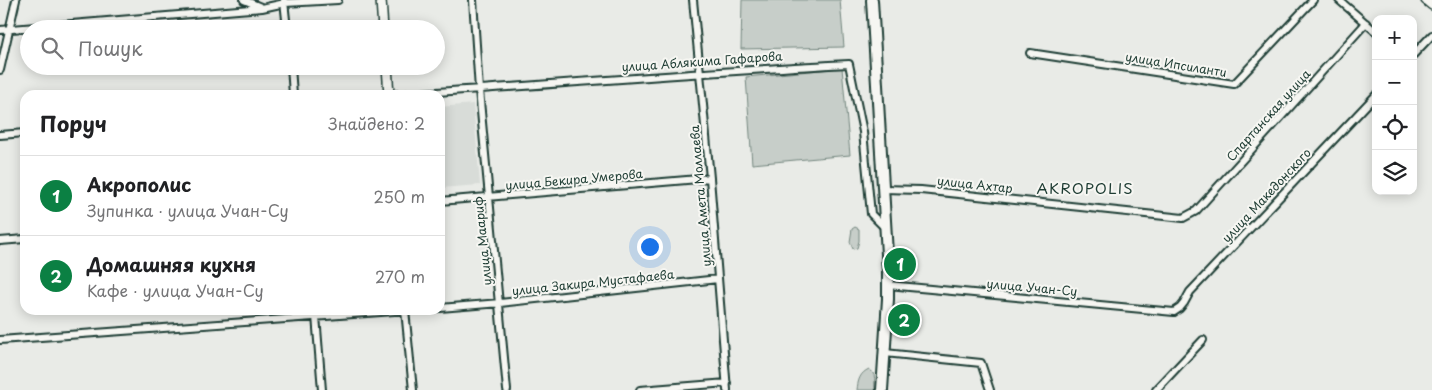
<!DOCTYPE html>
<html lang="uk">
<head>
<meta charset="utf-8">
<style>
  :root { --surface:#fff; --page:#f6f6f6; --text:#202124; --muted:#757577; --line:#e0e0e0; --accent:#0b8043 }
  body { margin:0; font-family:"Playpen Sans",sans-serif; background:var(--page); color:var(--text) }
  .controls { position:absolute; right:15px; top:15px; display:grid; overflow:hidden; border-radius:10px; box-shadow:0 2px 12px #0003 }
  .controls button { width:45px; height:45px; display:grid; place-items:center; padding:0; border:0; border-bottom:1px solid var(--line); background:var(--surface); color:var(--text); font:25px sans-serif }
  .you { position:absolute; left:649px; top:246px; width:18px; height:18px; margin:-12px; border:4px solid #fff; border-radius:50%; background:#1a73e8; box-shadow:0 0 0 8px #1a73e833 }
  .badge { display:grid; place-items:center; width:32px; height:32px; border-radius:50%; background:var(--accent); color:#fff; font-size:16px; font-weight:700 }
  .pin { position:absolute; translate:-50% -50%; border:2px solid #fff; box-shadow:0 1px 5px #0006 }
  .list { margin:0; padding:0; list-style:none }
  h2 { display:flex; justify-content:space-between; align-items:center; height:65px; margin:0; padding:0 20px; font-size:21px }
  h2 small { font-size:16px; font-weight:400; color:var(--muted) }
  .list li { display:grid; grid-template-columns:32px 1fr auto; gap:15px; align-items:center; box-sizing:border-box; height:80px; padding:0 20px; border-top:1px solid var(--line) }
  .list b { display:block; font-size:19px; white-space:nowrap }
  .list p { margin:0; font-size:16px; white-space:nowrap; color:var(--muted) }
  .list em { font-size:16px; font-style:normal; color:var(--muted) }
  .icon { flex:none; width:28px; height:28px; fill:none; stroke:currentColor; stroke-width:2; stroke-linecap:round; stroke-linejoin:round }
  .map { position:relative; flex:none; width:1432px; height:390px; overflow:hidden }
  .search { position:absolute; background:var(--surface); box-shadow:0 2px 12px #0003; left:20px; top:20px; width:425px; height:55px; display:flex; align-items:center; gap:12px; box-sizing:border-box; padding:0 18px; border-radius:28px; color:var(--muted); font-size:19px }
  .panel { position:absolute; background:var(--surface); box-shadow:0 2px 12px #0003; left:20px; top:90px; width:425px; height:225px; border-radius:15px }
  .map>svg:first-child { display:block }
</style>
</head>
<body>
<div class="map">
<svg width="1432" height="390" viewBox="0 0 1432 390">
  <rect width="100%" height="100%" fill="#e9ebe7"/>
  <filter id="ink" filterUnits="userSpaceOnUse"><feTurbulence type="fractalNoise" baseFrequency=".02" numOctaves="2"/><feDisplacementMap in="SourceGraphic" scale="10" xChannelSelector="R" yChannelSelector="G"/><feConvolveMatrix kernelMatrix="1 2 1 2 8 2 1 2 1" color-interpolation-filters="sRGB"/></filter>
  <g filter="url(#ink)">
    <path fill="#d8dcd8" d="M473,104L480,185L440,188V107Z"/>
    <path fill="#c7cec9" stroke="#73867e" d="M742,0H840L844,47L741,49Z
      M842,68L850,155L752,164L746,77Z
      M855,227L859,229V241L857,248L853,249L850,242L852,229Z
      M869,369C877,374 874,382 875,390H857C858,380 860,373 869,369Z"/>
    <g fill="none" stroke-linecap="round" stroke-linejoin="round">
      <g stroke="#1f3d34" stroke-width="10">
        <path id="street" d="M244,0L261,7
          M473,0L479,90L507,390
          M693,0L710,178L727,390
          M1339,0L1376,32
          M284,1L287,29
          M0,30L262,8L285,3L338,0
          M1030,53L1234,84L1313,0
          M1413,55L1432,35
          M291,66L293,95
          M0,70L16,0
          M389,95C542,86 695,72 849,64L863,132L871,214L885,228
          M0,135L25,133
          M883,189L921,190L1183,218L1196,211L1366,23
          M440,201L710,178
          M0,241L25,239
          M888,285L1174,312L1180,308L1184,303L1190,292L1376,95
          M440,308L500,303L718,279
          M405,310L413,390
          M316,316L322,390
          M0,340L408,310
          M885,353L981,363L990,390
          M640,390L727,383
          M1156,390L1203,340"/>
      </g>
      <g stroke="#1f3d34" stroke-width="12">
        <path id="secondary" d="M381,0L383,29
          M1426,0L1432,5
          M386,95H389L387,66
          M315,310L316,316"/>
      </g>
      <g stroke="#1f3d34" stroke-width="14">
        <path id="primary" d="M872,0L888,271V299L882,390"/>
      </g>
      <use href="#street" stroke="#f6f6f2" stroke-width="6"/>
      <use href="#secondary" stroke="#f6f6f2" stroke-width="9"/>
      <use href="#primary" stroke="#f6f6f2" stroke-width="10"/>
    </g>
  </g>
  <g text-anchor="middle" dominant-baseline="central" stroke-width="4" stroke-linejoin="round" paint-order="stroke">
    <g font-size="12" fill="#1f3d34" stroke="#f6f6f2">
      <text transform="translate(702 61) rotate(-4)">улица Аблякима Гафарова</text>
      <text transform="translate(1176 64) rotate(9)">улица Ипсиланти</text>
      <text transform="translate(1268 115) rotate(-48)">Спартанская улица</text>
      <text transform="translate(574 179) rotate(-5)">улица Бекира Умерова</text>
      <text transform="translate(975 184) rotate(6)">улица Ахтар</text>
      <text transform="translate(1266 195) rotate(-47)">улица Македонского</text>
      <text transform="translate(700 196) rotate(-95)">улица Амета Моллаева</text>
      <text transform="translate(482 241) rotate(-96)">улица Маариф</text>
      <text transform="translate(593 282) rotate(-6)">улица Закира Мустафаева</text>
      <text transform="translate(1032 287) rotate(5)">улица Учан-Су</text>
    </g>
    <g font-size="15" letter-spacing="1" fill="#1f3d34" stroke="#f6f6f2">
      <text x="1085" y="187">AKROPOLIS</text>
    </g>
  </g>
</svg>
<div class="controls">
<button>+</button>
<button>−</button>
<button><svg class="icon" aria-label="locate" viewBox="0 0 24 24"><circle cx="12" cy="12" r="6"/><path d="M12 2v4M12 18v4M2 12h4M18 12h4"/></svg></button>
<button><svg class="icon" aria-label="layers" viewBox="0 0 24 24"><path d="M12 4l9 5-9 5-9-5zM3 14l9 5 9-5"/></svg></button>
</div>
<div class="you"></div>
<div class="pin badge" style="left:900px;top:264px">1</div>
<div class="pin badge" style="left:904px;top:320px">2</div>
<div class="search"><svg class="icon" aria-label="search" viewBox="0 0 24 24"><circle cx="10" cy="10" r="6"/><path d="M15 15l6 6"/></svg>Пошук</div>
<section class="panel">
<h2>Поруч<small>Знайдено: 2</small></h2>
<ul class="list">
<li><span class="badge">1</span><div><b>Акрополис</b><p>Зупинка · улица Учан-Су</p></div><em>250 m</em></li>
<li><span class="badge">2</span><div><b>Домашняя кухня</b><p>Кафе · улица Учан-Су</p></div><em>270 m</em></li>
</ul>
</section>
</div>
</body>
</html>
